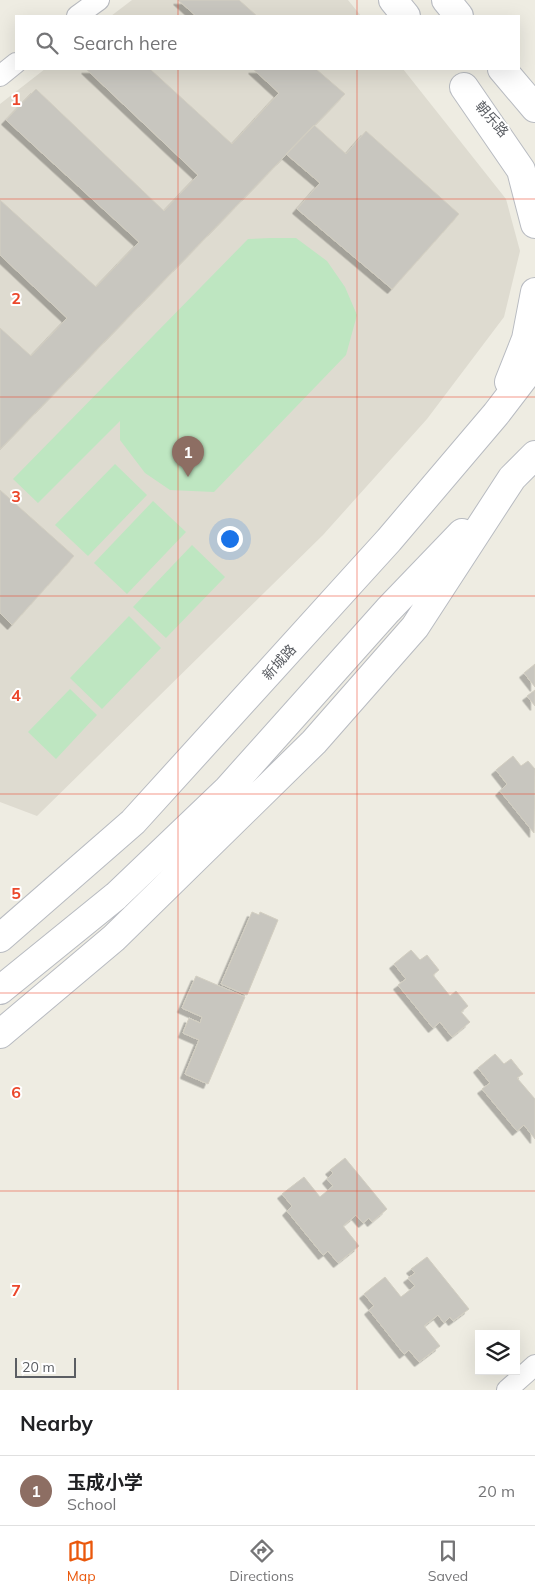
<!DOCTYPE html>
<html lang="en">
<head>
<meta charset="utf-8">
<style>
  :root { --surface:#fff; --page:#f2f2f2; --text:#202124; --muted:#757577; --line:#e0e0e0; --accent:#ea580c }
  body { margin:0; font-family:Mulish,"Noto Sans SC",sans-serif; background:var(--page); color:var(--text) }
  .controls { position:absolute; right:15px; bottom:15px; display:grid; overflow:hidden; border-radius:0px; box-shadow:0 5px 20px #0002 }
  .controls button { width:45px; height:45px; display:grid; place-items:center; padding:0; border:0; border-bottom:1px solid var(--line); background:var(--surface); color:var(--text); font:25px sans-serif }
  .scale { position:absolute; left:15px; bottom:12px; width:61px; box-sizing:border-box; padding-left:5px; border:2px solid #5b5e63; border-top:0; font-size:14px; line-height:18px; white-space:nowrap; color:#5b5e63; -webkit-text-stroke:4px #fff; paint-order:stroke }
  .you { position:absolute; left:229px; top:538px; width:18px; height:18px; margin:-12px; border:4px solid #fff; border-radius:50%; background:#1a73e8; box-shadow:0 0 0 8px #1a73e833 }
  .badge { display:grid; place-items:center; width:32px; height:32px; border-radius:50%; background:var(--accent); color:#fff; font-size:16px; font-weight:700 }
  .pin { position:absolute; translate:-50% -41px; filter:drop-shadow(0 1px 2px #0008) }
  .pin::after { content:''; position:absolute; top:26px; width:18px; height:15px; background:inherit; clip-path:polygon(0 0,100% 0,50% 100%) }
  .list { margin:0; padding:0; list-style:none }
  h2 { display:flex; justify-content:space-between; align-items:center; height:65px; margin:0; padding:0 20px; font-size:21px }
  h2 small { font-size:16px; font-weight:400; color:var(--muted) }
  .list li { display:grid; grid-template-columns:32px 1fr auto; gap:15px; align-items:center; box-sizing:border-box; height:70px; padding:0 20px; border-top:1px solid var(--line) }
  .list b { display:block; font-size:19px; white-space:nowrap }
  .list p { margin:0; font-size:16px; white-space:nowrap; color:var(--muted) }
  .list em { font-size:16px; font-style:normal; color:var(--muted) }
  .icon { flex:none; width:28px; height:28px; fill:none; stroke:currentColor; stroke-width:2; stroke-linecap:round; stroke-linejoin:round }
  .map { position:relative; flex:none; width:535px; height:1390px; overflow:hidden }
  .search { position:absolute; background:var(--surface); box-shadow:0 5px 20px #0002; left:15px; right:15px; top:15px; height:55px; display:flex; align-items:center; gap:12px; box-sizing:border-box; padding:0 18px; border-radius:0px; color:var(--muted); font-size:19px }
  .sheet { height:135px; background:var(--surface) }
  nav { display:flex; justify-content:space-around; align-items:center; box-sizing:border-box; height:70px; border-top:1px solid var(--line); background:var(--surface); font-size:14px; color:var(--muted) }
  nav a { display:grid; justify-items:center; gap:2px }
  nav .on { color:var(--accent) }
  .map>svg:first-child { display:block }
</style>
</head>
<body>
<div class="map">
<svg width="535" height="1390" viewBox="0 0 535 1390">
  <defs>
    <filter id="shadow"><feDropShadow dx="-4.5" dy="4.5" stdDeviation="0" flood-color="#0004"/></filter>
  </defs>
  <rect width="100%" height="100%" fill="#eeece2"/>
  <path fill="#dedbd0" d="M132,0H348L361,16H111Z
    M45,69H403L506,199L520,251L504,317L427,419L323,535L37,816L0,802V104Z"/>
  <path fill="#bee6c1" d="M270,238H296L327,261L345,287L357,315L346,355L214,492L170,490L145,473L120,440V421L38,503L13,479L248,239Z
    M115,464L147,495L88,556L55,525Z
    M153,501L186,532L127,594L94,563Z
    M192,545L225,577L166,638L133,607Z
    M129,616L161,648L102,709L70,678Z
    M70,689L97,715L56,759L28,732Z"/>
  <path fill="#c8c6bf" stroke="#d2cec1" filter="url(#shadow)" d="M178,0H239L257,16H196Z
    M86,69H150L232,144L279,93L253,69H316L345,94L0,449V328L31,356L67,318L0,255V200L96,287L139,242L6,120L36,89L164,211L198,175Z
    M314,125L346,154L366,131L459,214L392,289L297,209L320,183L286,154Z
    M0,490L74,556L12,625L0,613Z
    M535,664V687L524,673Z
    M535,690V706L527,696Z
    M513,756L521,766L528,761L535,769L534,833L500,791L507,784L496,770Z
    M252,912L259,915L260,912L278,920L247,995L221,984Z
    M411,950L420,960L427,955L439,970L433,975L450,996L456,991L468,1006L461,1012L470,1022L452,1037L440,1022L433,1028L398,985L406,979L394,964Z
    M196,976L245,997L208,1084L185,1074L199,1040L183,1033L189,1018L200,1023L202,1017L182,1008Z
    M495,1054L504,1064L511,1059L523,1074L517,1078L535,1099V1139L524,1125L517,1131L482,1089L490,1083L478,1068Z
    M345,1158L387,1209L372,1222L369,1218L363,1223L356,1215L343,1226L359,1246L338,1263L328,1251L323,1255L287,1211L292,1206L282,1194L304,1177L320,1197L333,1186L327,1179L333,1173L330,1170Z
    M427,1257L469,1309L453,1321L450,1317L444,1323L438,1315L424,1326L440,1346L419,1362L409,1350L404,1354L369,1310L374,1306L364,1294L385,1277L401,1297L415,1286L408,1278L415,1273L411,1269Z"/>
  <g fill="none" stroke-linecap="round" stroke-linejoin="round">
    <g stroke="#b8babf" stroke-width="22">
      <path id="street" d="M77,16L99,0
        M0,76L16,63
        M507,1390L535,1365"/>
    </g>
    <g stroke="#b8bbc1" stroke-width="30">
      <path id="secondary" d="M393,0L406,16
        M446,0L459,16
        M502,69L535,108
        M464,87L521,170L535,224
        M509,382L526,339L535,292
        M0,938L133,822L389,540L496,414L535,363
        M0,990L116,896L228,789L388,610L462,533
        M0,1034L114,938L314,742L415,627L512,478L535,455"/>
    </g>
    <use href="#street" stroke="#fff" stroke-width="20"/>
    <use href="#secondary" stroke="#fff" stroke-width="28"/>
  </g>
  <path fill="none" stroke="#eb472b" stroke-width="1" stroke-opacity="0.55" d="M178,0V16M357,0V16M178,69V1390M357,69V1390M0,199H535M0,397H535M0,596H535M0,794H535M0,993H535M0,1191H535"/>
  <g text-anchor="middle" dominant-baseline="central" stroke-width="4" stroke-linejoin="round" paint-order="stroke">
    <g font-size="14" fill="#5b5e63" stroke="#fff">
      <text transform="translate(492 119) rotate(49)">朝乐路</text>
      <text transform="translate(279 662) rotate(-48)">新城路</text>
    </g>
  </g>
  <g font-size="16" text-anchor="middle" font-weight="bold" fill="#eb472b" stroke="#fff" stroke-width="4" stroke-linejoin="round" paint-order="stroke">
    <text x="16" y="105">1</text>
    <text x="16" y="304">2</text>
    <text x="16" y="502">3</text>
    <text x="16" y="701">4</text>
    <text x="16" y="899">5</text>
    <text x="16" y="1098">6</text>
    <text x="16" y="1296">7</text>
  </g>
</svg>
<div class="controls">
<button><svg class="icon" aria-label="layers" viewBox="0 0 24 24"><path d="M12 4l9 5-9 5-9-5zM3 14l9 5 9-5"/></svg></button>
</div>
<div class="scale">20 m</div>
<div class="you"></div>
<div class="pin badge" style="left:188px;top:477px;background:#8d6e63">1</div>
<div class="search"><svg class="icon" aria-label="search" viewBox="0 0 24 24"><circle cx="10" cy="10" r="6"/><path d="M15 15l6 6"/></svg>Search here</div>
</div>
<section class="sheet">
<h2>Nearby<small></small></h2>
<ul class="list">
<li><span class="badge" style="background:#8d6e63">1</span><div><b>玉成小学</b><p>School</p></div><em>20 m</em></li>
</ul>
</section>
<nav>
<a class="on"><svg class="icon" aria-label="map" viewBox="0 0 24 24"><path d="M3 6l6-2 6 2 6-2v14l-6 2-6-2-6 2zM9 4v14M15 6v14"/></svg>Map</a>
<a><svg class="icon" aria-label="directions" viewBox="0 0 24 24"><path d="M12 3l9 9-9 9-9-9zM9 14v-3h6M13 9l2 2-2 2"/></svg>Directions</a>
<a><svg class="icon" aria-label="saved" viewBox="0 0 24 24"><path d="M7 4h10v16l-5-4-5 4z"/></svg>Saved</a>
</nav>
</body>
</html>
